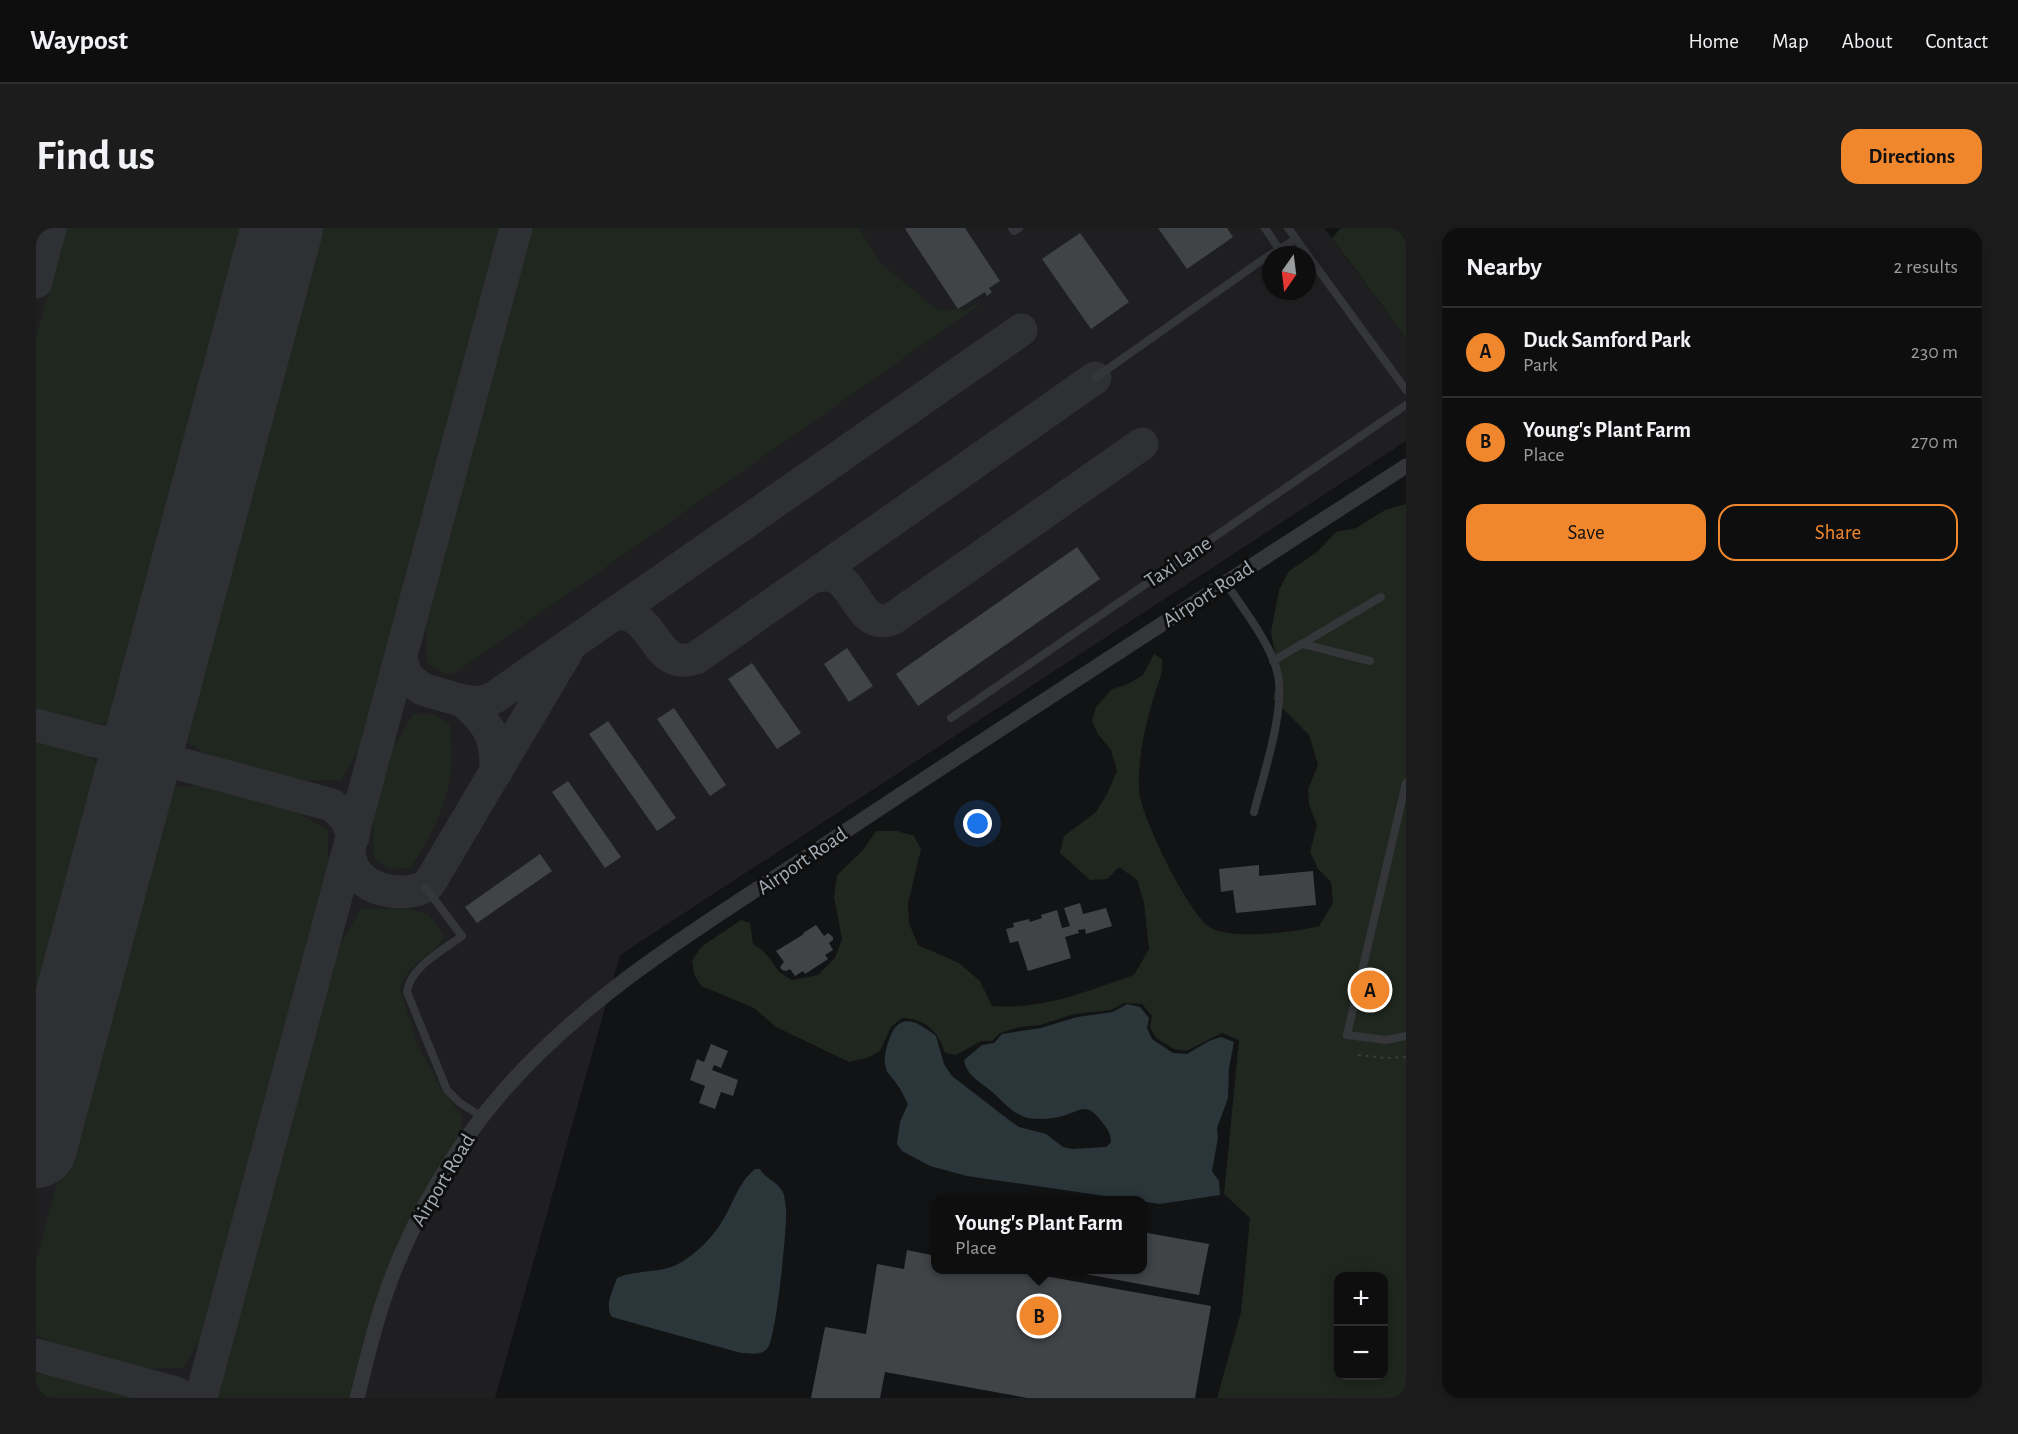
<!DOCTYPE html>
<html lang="en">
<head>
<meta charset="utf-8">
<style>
  :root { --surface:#0e0e0f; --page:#1c1c1d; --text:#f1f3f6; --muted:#9b9c9e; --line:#2e2e2f; --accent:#f1872d }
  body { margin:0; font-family:"Alegreya Sans",sans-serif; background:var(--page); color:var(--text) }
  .controls { position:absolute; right:18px; bottom:18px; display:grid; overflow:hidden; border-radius:12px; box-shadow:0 3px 15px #0003 }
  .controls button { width:54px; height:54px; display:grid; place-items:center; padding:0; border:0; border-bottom:2px solid var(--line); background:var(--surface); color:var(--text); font:30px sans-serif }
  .compass { position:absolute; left:1226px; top:18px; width:54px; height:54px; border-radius:50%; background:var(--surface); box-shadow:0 3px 15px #0003; rotate:194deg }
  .you { position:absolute; left:942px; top:596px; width:21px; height:21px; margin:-15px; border:4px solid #fff; border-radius:50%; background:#1a73e8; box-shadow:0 0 0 9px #1a73e833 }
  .badge { display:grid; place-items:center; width:39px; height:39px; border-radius:50%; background:var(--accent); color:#111; font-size:20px; font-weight:700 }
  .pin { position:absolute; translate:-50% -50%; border:3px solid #fff; box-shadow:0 2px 6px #0006 }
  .popup { position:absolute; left:895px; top:968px; width:216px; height:78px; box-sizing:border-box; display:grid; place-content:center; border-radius:12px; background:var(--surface); filter:drop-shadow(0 2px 4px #0005); font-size:20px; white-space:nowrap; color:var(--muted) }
  .popup b { font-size:22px; color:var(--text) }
  .popup::after { content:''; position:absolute; left:50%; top:100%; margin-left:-12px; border:12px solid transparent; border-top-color:var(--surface) }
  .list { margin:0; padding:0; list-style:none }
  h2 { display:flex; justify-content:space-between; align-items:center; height:78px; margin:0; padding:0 24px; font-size:26px }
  h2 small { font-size:20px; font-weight:400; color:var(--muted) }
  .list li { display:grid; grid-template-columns:39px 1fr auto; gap:18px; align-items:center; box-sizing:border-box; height:90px; padding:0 24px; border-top:2px solid var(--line) }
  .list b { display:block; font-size:22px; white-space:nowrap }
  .list p { margin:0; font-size:20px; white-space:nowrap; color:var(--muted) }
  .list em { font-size:20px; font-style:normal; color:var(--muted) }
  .actions { display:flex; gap:12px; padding:18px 24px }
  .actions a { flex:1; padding:14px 0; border:2px solid var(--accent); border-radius:18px; text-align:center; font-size:21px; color:var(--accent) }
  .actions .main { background:var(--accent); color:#111 }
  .map { position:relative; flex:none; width:1370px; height:1170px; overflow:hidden; border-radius:18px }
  header { display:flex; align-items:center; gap:36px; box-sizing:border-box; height:84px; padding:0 30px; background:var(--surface); border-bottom:2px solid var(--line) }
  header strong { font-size:28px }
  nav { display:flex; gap:33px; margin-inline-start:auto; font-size:21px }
  .intro { display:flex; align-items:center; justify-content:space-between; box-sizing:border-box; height:144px; padding:0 36px }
  h1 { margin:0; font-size:42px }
  .button { padding:15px 27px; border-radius:18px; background:var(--accent); color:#111; font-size:21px; font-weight:700 }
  main { display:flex; gap:36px; padding:0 36px }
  aside { flex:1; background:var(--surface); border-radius:18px; box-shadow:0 3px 15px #0003 }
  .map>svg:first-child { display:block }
</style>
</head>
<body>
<header>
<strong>Waypost</strong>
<nav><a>Home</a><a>Map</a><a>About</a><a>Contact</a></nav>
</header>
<div class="intro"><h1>Find us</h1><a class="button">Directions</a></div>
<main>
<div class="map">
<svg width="1370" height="1170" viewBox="0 0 1370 1170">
  <rect width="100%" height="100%" fill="#121314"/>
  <path fill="#1f1f21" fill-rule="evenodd" d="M0,0H1288L1370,110V213L584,727L459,1170H0ZM1235,27H1271V63H1235Z"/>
  <path fill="#1f271f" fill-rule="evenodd" d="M30,0H220L90,483C63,509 31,492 0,483V110Z
    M277,0H470L359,419L328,513L305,552H262L220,544L177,530L140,508Z
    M491,0H823L844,35L902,82H929L942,75L943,77L419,445L408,446L391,436L390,392L413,289Z
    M1305,0H1370V110L1296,10Z
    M1370,276V1170H1181L1205,1084L1214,990L1188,966L1203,812L1186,805L1150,823L1138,821L1120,810L1114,799L1116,788L1106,776L1088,775L1075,782L1038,786L1004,797L984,799L964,805L956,813H945L920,827L909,825C902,803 890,791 866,790L855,799L844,823L831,830L813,834L740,799L718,780L665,758L658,746L656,733L665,719L705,692L714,695L717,716L726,722L735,732L743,744L756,752L782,747L799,730L806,711L798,669L801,647L827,622L840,603H861L878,608L885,621L872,676L873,695L882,717L923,735L944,753L956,778C1007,782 1051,763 1098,747L1113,721L1108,675L1101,652L1083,639L1071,651L1054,652L1024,625L1028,608L1060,584L1071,566L1081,543L1075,522L1062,506L1056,493L1060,479L1076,461L1090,457L1107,447L1118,426L1126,431C1128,446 1120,460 1116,475C1111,493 1106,513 1104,533C1103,543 1102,558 1104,569C1109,595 1153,687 1175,700C1197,712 1260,704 1283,698L1297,675L1295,654L1282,641L1274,624L1281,597L1273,577L1272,561L1282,537L1273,507L1237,471L1243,448L1235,404L1243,362L1253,343L1281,324L1300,304L1320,300L1349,282ZM1302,1048H1348V1148H1302Z
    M377,486H397L414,497C414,511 416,526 415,540C412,578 394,609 375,640L355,641L338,631L337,587L344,556L354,525Z
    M0,512C19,517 50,520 63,537C67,542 68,549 71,555L0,818Z
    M169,558L213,567L254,580L292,602V647L269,749L201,1004L171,1100L147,1140C133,1140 119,1141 105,1141C73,1139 27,1122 0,1106V1033L127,559Z
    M369,680L392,686L408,708C403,720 393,724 384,732C375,739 369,748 364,759L381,816L404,858L426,888V906L349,1047L338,1075L313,1170H176L270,818L302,720L325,681Z
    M12,1145L55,1155L100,1170H0V1146Z"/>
  <path fill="#2b363a" d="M1091,776L1104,779L1113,790L1111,800L1116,811L1137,825L1151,826L1173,813L1185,809L1198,814L1193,840L1192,870L1181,900L1182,910L1176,943L1183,953L1184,967L1124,976L931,948L894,938L866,923L861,916L864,894L872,876C868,869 865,861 860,855C857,850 851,846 850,840C847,831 850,820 853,812C863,782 882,794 900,808L908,836L916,848L973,892L983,899L1010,906L1027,919L1036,921L1070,919L1075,914C1075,906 1071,900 1066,894C1051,875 1048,881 1030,887C1018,891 1004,892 992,890C976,886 967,873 955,863C943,853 931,848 928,832L946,817L958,815L966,806L1005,800L1041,789L1077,784Z
    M719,941H724C730,952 744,954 748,967C749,974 751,983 750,990C750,1008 740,1112 731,1121C724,1128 713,1125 705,1125L576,1089C568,1078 577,1062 581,1050C601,1041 625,1046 644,1035C660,1026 678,1008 687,992C698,974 702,955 719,941Z"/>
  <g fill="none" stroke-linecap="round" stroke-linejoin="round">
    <path stroke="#2e3033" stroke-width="33" d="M0,54L14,0
      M774,350C823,331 815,405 856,391L1106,216
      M574,388C620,373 614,446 660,430L1059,150
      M365,430L370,448L386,461L427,473L444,475L459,469L985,102
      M427,473C453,496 461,508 460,544
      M115,492C115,511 122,523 137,534L296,577L310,590L317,609
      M0,497C15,501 30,505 45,509C77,518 93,521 115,492
      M73,517L91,537L95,566
      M313,624C314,631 315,637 319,643C333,665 373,670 393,656L530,425
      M0,1127L140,1165L146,1170
      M165,1170L480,0"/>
    <path stroke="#2e3033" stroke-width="82" d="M0,919L246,0"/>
  </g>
  <path fill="#414447" d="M871,0H929L964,53L953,60L956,64L951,68L949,64L922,81L869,1Z
    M1122,0H1191L1197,9L1151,41Z
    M1044,5L1093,74L1055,101L1006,31Z
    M1041,319L1064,351L882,478L860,446Z
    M811,420L837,458L813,474L788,436Z
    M716,435L765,505L741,521L692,451Z
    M638,480L690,557L674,568L621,491Z
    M572,493L640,590L621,603L553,506Z
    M532,553L585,629L569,640L516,564Z
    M504,626L516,643L441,695L429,679Z
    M1223,637V648L1277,643L1280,677L1200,685L1197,662L1185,664L1183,641Z
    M1044,675L1047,686L1070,680L1076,698L1050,706L1049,701L1042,702L1043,705L1029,709L1035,730L992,743L982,713L974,715L970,701L978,699L977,695L993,691L994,694L1006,690L1005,687L1021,682L1026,700L1034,698L1028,680Z
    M780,697L788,708L792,705L797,709V712L793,715L797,722L789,727L792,731L769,746L767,743L759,748L754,741L750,743L746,742L744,739L748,734L740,723L768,706L767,705Z
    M675,816L692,823L685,840L678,837L676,842L702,852L697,868L685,864L679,881L663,875L669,858L654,852L661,831L668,834Z
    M1106,1004L1173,1016L1163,1067L1033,1043L1106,1042Z
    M871,1022L900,1028V1042H976L1175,1078L1159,1170H991L849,1144L844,1170H775L789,1099L830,1106L841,1036L868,1041Z"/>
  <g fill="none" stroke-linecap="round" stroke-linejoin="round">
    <path stroke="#3a3d40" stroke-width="2" stroke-dasharray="3 4.5" stroke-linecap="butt" d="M1322,827L1350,830L1370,829"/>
    <path stroke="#343639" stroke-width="8" d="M976,0L978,3L983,0
      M1229,0L1243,21
      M1252,0L1370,162
      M1059,150L1229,30L1260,11
      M1190,355C1207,381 1233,413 1241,443C1251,478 1227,548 1218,584
      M1267,416L1334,433
      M1237,433L1345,369
      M915,490L1370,177
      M1370,555L1311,807L1350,812L1370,808
      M389,659L426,708C406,723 374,739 371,764L411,862L423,874L446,889"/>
    <path stroke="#343639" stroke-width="15" d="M321,1170C330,1135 338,1099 350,1065C376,991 418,919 470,860C559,759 682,688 793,614C984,487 1177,363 1370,238"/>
  </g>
  <g text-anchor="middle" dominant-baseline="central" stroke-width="6" stroke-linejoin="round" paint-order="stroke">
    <g font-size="21" fill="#a4adb5" stroke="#0e0e0f">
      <text transform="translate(1142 334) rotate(-34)">Taxi Lane</text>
      <text transform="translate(1172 366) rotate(-33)">Airport Road</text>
      <text transform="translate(766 633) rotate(-34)">Airport Road</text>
      <text transform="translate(407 952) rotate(-59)">Airport Road</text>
    </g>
  </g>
</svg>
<div class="controls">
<button>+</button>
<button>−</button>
</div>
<svg class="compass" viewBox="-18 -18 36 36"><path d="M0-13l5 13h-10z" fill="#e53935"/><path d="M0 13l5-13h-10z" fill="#9b9c9e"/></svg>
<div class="you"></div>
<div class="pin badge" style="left:1334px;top:762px">A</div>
<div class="pin badge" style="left:1003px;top:1088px">B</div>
<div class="popup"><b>Young's Plant Farm</b>Place</div>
</div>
<aside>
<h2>Nearby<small>2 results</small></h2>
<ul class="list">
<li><span class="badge">A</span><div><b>Duck Samford Park</b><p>Park</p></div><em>230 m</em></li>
<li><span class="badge">B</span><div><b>Young's Plant Farm</b><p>Place</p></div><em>270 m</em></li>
</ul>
<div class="actions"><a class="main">Save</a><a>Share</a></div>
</aside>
</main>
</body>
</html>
